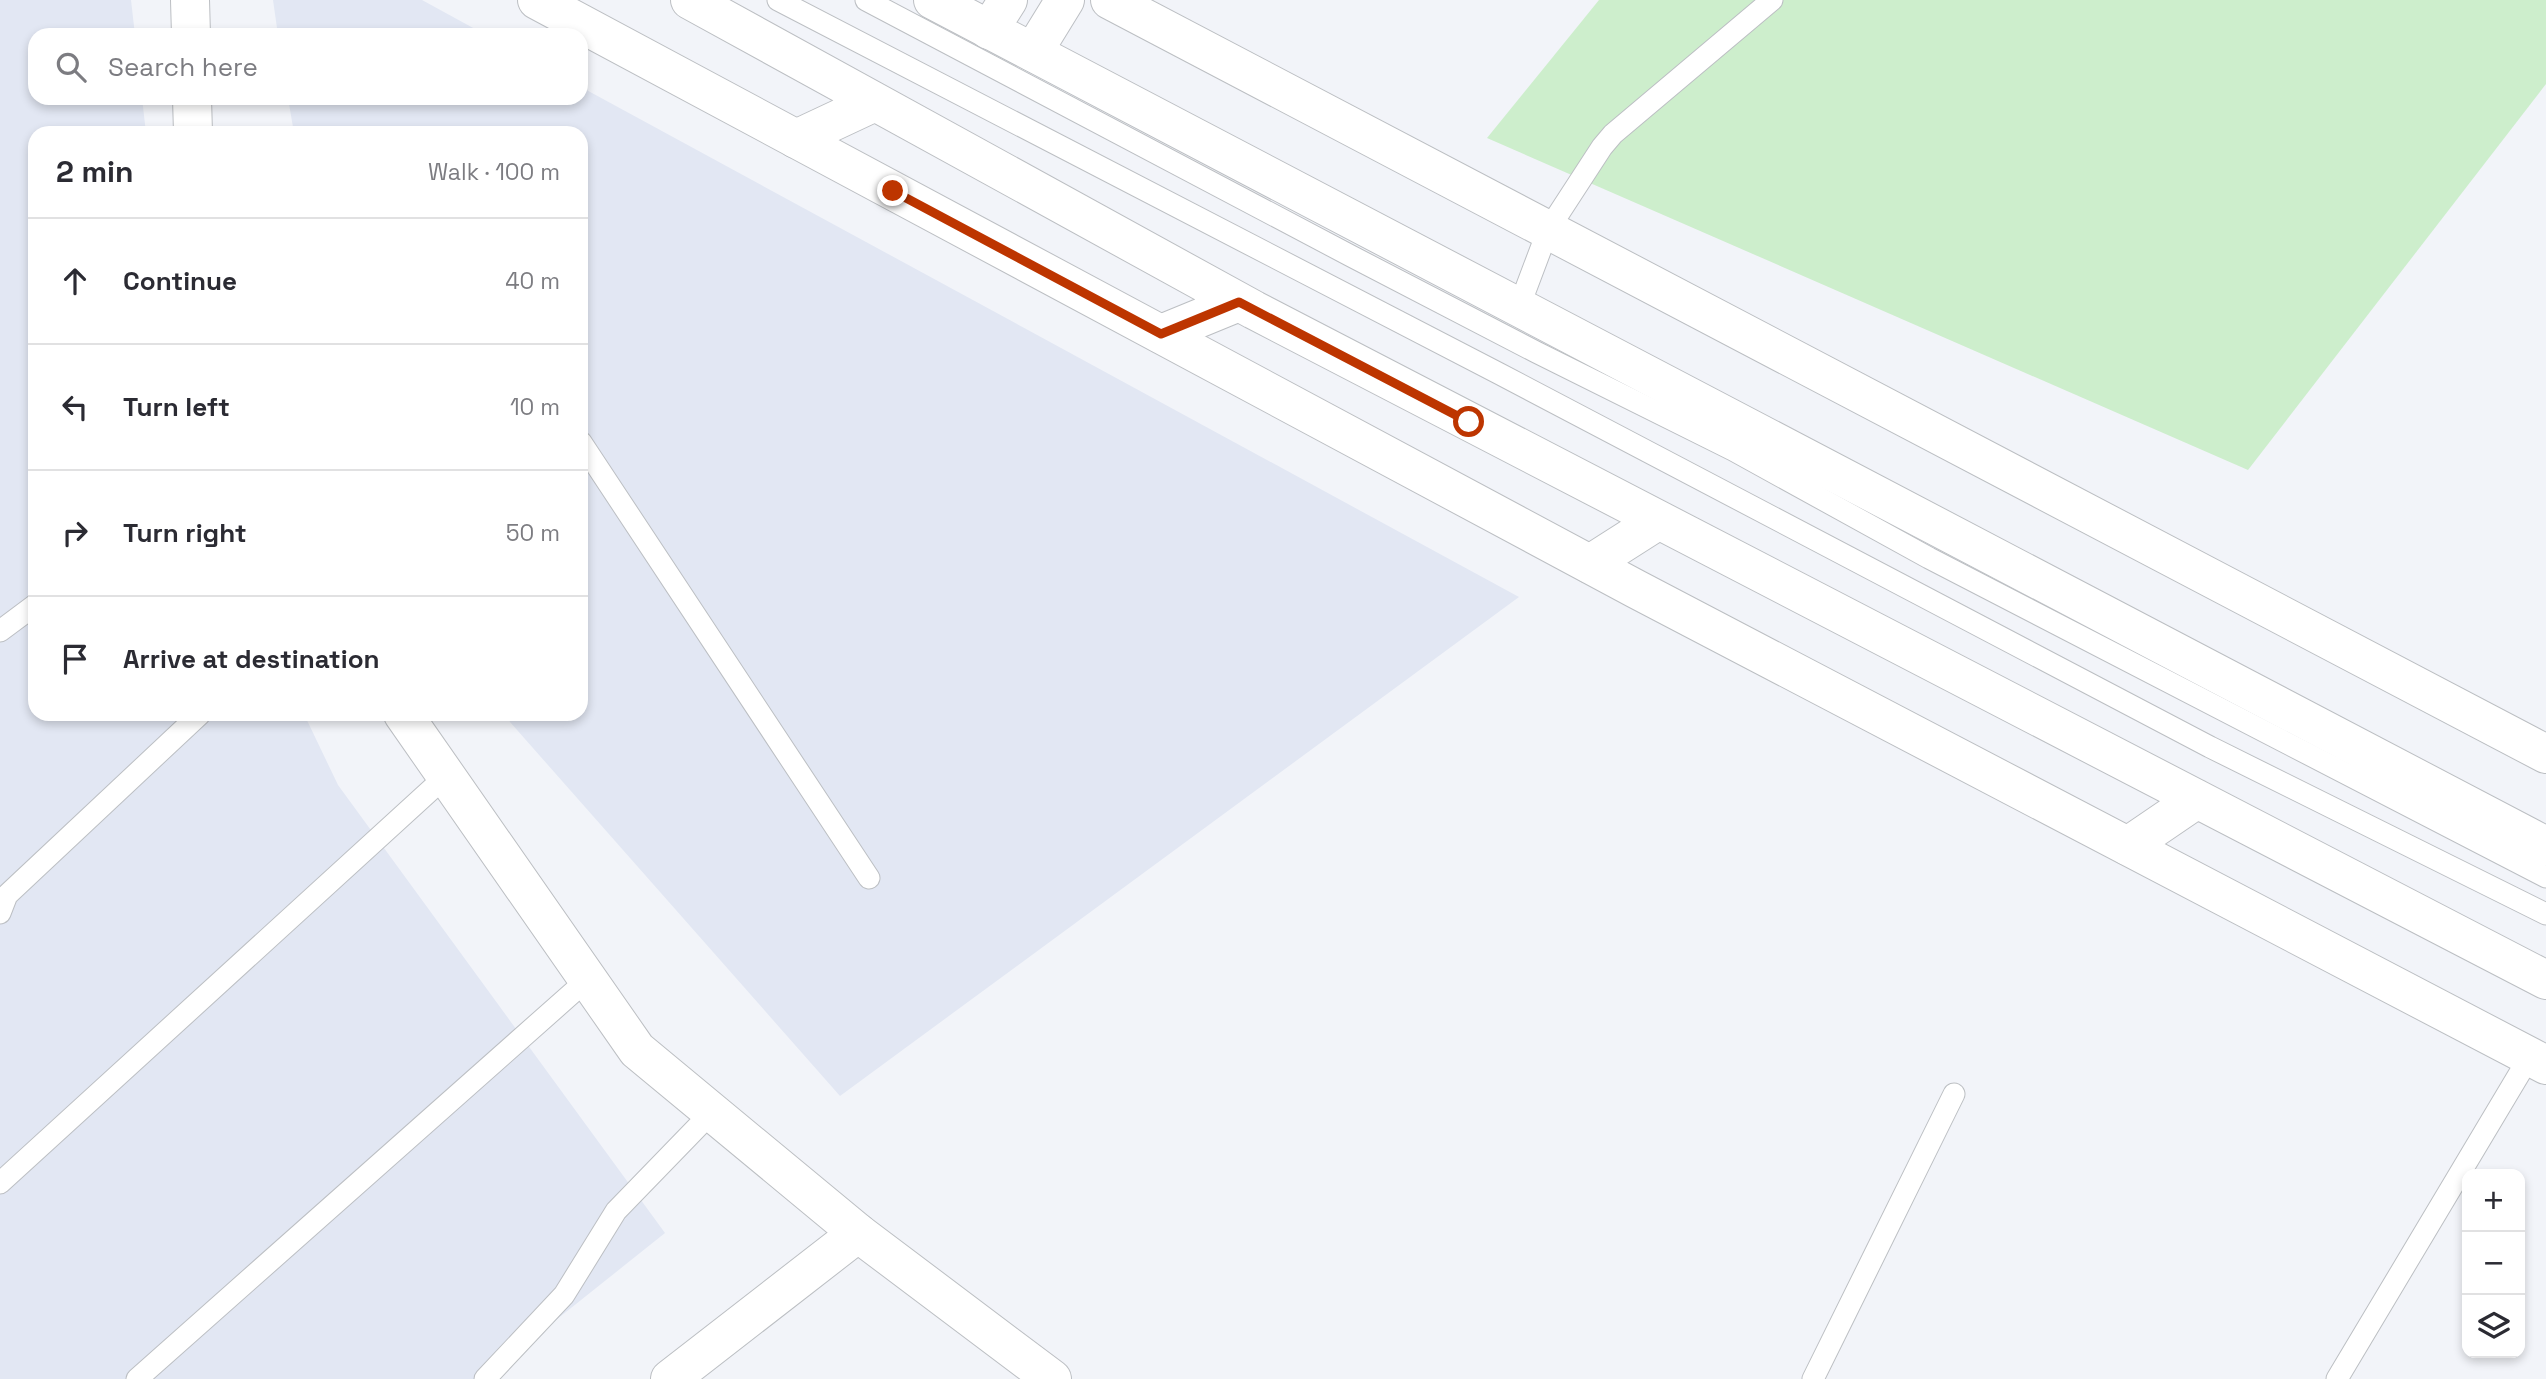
<!DOCTYPE html>
<html lang="en">
<head>
<meta charset="utf-8">
<style>
  :root { --surface:#fff; --page:#f2f2f3; --text:#2b2b33; --muted:#7c7c81; --line:#e1e1e2 }
  body { margin:0; font-family:"Space Grotesk",sans-serif; background:var(--page); color:var(--text) }
  .controls { position:absolute; right:21px; bottom:21px; display:grid; overflow:hidden; border-radius:14px; box-shadow:0 4px 10px #0003 }
  .controls button { width:63px; height:63px; display:grid; place-items:center; padding:0; border:0; border-bottom:2px solid var(--line); background:var(--surface); color:var(--text); font:35px sans-serif }
  .stop { position:absolute; width:21px; height:21px; margin:-16px; border:5px solid #bd3500; border-radius:50%; background:#fff }
  .stop.end { background:#bd3500; border-color:#fff; box-shadow:0 2px 7px #0008 }
  .list { margin:0; padding:0; list-style:none }
  h2 { display:flex; justify-content:space-between; align-items:center; height:91px; margin:0; padding:0 28px; font-size:30px }
  h2 small { font-size:23px; font-weight:400; color:var(--muted) }
  .list li { display:grid; grid-template-columns:46px 1fr auto; gap:21px; align-items:center; box-sizing:border-box; height:126px; padding:0 28px; border-top:2px solid var(--line) }
  .list b { display:block; font-size:26px; white-space:nowrap }
  .list em { font-size:23px; font-style:normal; color:var(--muted) }
  .icon { flex:none; width:38px; height:38px; fill:none; stroke:currentColor; stroke-width:2; stroke-linecap:round; stroke-linejoin:round }
  .map { position:relative; flex:none; width:2546px; height:1379px; overflow:hidden }
  .search { position:absolute; background:var(--surface); box-shadow:0 4px 10px #0003; left:28px; top:28px; width:560px; height:77px; display:flex; align-items:center; gap:18px; box-sizing:border-box; padding:0 24px; border-radius:21px; color:var(--muted); font-size:26px }
  .panel { position:absolute; background:var(--surface); box-shadow:0 4px 10px #0003; left:28px; top:126px; width:560px; height:595px; border-radius:21px }
  .map>svg:first-child { display:block }
</style>
</head>
<body>
<div class="map">
<svg width="2546" height="1379" viewBox="0 0 2546 1379">
  <rect width="100%" height="100%" fill="#f2f4f9"/>
  <path fill="#e2e7f3" d="M0,0H131L135,35H35V98H142L146,133H35V714H304L338,785L665,1233L482,1379H0Z
    M273,0H422L486,35H278Z
    M581,87L1519,597L840,1096L510,722L506,714H581V133H294L288,98H581Z"/>
  <path fill="#cdeecc" d="M1599,0H2546V84L2248,470L1487,138Z"/>
  <g fill="none" stroke-linecap="round" stroke-linejoin="round">
    <g stroke="#bcbfc3" stroke-width="23">
      <path id="service" d="M778,0L1498,373L2210,747L2546,914
        M866,0L1351,256L1536,352L1733,450L1929,558L2546,877
        M1519,307L1548,230L1602,147L1613,134L1772,0
        M581,442L869,878
        M0,631L35,605
        M0,913L7,895L200,714
        M0,1183L446,776
        M137,1379L588,979
        M485,1379L564,1295L616,1211L712,1112
        M1813,1379L1954,1094
        M2337,1379L2530,1056"/>
    </g>
    <g stroke="#bcbfc3" stroke-width="40">
      <path id="minor" d="M670,1379L858,1233"/>
    </g>
    <g stroke="#bcbfc3" stroke-width="40">
      <path id="tertiary" d="M190,0L191,35
        M537,0L1636,589L2546,1065
        M1110,0L2546,754
        M989,30L1008,0
        M1033,52L1065,0
        M192,98L193,133
        M403,714L637,1050L858,1233L1052,1379"/>
    </g>
    <g stroke="#bcbfc3" stroke-width="40">
      <path id="primary" d="M690,0L1254,310L2546,980
        M933,0L2546,846
        M796,139L875,102
        M1161,334L1239,302
        M1590,564L1659,520
        M2128,846L2197,799"/>
    </g>
    <use href="#service" stroke="#fff" stroke-width="21"/>
    <use href="#minor" stroke="#fff" stroke-width="38"/>
    <use href="#tertiary" stroke="#fff" stroke-width="38"/>
    <use href="#primary" stroke="#fff" stroke-width="38"/>
  </g>
  <g fill="none" stroke-linecap="round" stroke-linejoin="round">
    <path stroke="#bd3500" stroke-width="9" d="M893,191L1161,334L1239,302L1469,422"/>
  </g>
</svg>
<div class="controls">
<button>+</button>
<button>−</button>
<button><svg class="icon" aria-label="layers" viewBox="0 0 24 24"><path d="M12 4l9 5-9 5-9-5zM3 14l9 5 9-5"/></svg></button>
</div>
<div class="stop" style="left:1469px;top:422px"></div>
<div class="stop end" style="left:893px;top:191px"></div>
<div class="search"><svg class="icon" aria-label="search" viewBox="0 0 24 24"><circle cx="10" cy="10" r="6"/><path d="M15 15l6 6"/></svg>Search here</div>
<section class="panel">
<h2>2 min<small>Walk · 100 m</small></h2>
<ul class="list">
<li><svg class="icon" aria-label="ahead" viewBox="0 0 24 24"><path d="M12 20V5M6 11l6-6 6 6"/></svg><div><b>Continue</b></div><em>40 m</em></li>
<li><svg class="icon" aria-label="left" viewBox="0 0 24 24"><path d="M17 20v-9H6M10 6l-5 5 5 5"/></svg><div><b>Turn left</b></div><em>10 m</em></li>
<li><svg class="icon" aria-label="right" viewBox="0 0 24 24"><path d="M7 20v-9h11M14 6l5 5-5 5"/></svg><div><b>Turn right</b></div><em>50 m</em></li>
<li><svg class="icon" aria-label="arrive" viewBox="0 0 24 24"><path d="M6 21V4h12l-3 4 3 4H6"/></svg><div><b>Arrive at destination</b></div></li>
</ul>
</section>
</div>
</body>
</html>
